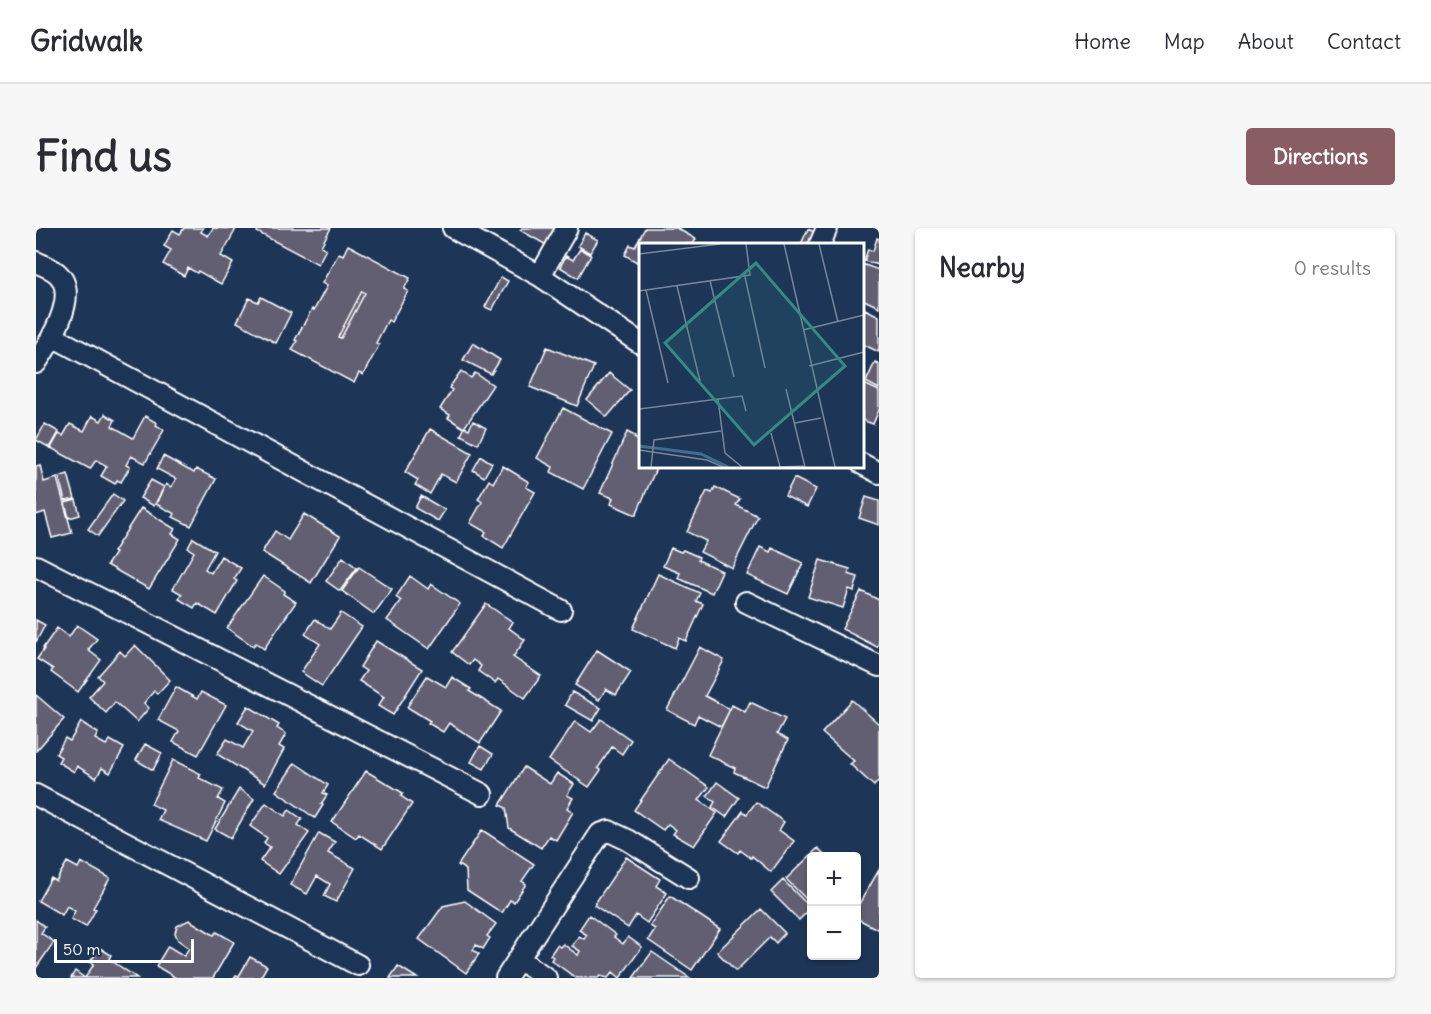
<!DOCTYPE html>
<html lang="en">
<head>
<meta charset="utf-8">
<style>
  :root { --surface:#fff; --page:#f7f7f7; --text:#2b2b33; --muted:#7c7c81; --line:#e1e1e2; --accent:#8a5d65 }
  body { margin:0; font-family:Delius,sans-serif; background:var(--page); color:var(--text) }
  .controls { position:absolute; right:18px; bottom:18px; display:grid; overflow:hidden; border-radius:6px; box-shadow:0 2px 4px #0004 }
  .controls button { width:54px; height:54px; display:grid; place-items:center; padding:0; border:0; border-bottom:2px solid var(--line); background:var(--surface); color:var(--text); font:30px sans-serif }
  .scale { position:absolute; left:18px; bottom:15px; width:140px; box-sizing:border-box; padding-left:6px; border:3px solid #fff; border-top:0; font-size:16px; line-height:21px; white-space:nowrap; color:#fff; -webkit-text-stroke:4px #1d3557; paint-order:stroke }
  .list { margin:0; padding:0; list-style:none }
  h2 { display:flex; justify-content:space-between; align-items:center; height:78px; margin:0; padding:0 24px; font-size:26px }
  h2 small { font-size:20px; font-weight:400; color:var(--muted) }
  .map { position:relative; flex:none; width:843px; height:750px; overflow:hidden; border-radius:6px }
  header { display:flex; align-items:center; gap:36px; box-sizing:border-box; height:84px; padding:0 30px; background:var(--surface); border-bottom:2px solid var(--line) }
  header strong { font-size:28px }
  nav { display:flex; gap:33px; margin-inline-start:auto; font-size:21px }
  .intro { display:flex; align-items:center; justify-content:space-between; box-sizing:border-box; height:144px; padding:0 36px }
  h1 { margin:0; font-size:42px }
  .button { padding:15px 27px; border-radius:6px; background:var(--accent); color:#fff; font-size:21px; font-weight:700 }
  main { display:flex; gap:36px; padding:0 36px }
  aside { flex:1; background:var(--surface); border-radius:6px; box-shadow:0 2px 4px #0004 }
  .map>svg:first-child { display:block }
</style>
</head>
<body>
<header>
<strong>Gridwalk</strong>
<nav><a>Home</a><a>Map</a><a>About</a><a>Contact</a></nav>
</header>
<div class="intro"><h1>Find us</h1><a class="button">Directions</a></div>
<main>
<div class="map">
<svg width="843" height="750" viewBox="0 0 843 750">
  <rect width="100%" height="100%" fill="#1d3557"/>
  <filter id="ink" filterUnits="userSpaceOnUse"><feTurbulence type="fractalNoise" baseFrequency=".0167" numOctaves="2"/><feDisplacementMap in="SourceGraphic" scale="12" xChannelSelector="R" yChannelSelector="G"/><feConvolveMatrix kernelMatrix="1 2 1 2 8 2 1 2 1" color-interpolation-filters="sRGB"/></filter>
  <g filter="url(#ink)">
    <path fill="#645f72" stroke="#fff" stroke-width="1.5" fill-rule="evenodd" d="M148,0H167L165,4L172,8L177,0L200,1L185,28L197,35L185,56L162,43L161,45L152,40L148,48L127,36L135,22L128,18L137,2L144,6Z
      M223,0H295L285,18L290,21L282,36L221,4Z
      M486,0H522L512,18L484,2Z
      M609,0H643L642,1L660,11L657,16H604V36L589,27L594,17L599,19Z
      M772,1L783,6L778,16H765Z
      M549,5L562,12L554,25L542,18Z
      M841,10L843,11V37L828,33L832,21L837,23Z
      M312,17L374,50L368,61L372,63L355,94L352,92L340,115L343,117L327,147L323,145L318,155L256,122L261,113L259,112L276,81L278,82L291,58L286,55L303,25L307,27ZM326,63L329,65L305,110L302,109Z
      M544,21L555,27L542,50L524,39L530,28L537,32Z
      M826,36L843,42V79L826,71Z
      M465,49L472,53L456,82L449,79Z
      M326,63L329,65L305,110L302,109Z
      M225,69L255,85L240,115L201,94L213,70L222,74Z
      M829,81L843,88V124L826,116V86Z
      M437,115L464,132L455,146L427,132Z
      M511,119L558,138L541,178L494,159Z
      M839,134L843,136V161L830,154Z
      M425,143L435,150L439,145L457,157L428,200L412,190L414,187L404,181L416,162L413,160Z
      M573,145L594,162L571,189L551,172Z
      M826,155L843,163V182L837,196L826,192Z
      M527,180L576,206L547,261L515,244L517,239L501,230Z
      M69,186L79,192L76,198L97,210L109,188L121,195L120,197L128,202L109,235L95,228L90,237L94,239L85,254L81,252L79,256L65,248L71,238L60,232L54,241L15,220L23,206L27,208L34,196L48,203L56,188L65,193Z
      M437,193L450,200L442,216L425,207L429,199L433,201Z
      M9,196L23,204L14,220L0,212Z
      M394,201L436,225L420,254L405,246L394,266L379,257L382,252L369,244Z
      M591,204L599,208L598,210L604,213V238H621L600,287L575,276L577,270L564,265Z
      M127,228L158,245L160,241L180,251L155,298L137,289L139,286L120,276L130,256L135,259L140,251L121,241Z
      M445,228L456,235L448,249L437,242Z
      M4,237L8,254L21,250L36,305L16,310L9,284L0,287V238Z
      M467,238L493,254L490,259L499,264L467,320L448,308L450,304L434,295L446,274L442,271L453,252L457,255Z
      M32,246L39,271L29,273L23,249Z
      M758,250L780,261L771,279L749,268Z
      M115,252L128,259L118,278L104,270Z
      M679,259L704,271L700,277L722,288L696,340L664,324L670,313L651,304L671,263L676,265Z
      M77,266L87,273L62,308L52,301Z
      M385,268L409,282L402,293L379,280Z
      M830,269L843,273V297L823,290Z
      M40,272L44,287L33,290L29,275Z
      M105,280L139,301L136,306L144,311L113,361L71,337L79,325L77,324Z
      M268,286L304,308L275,355L226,324L239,303L252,312Z
      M157,310L179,323L169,341L175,345L185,328L205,340L198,351L201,353L181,387L161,375L158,380L143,371L146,366L137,361L158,324L152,320Z
      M724,319L734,324L736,320L767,335L752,366L711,347Z
      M635,320L645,324L647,322L663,329L662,332L686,343L676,365L642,350L644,345L627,338Z
      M307,329L321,340L304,363L290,353Z
      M784,332L814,341L812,346L822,349L818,363L813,361L807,380L772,369Z
      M323,339L356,361L338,386L306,363Z
      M622,346L664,365L660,373L667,376L650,413L643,410L639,420L597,401Z
      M227,348L249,363L247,366L260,374L228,421L220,415L217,418L191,400Z
      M374,348L392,361L395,356L424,376L393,421L351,392L365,373L360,369Z
      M825,363L843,372V415L841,419L806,401Z
      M450,376L477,394L473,400L489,412L477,429L505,448L489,470L462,451L459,455L442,443L445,438L437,432L433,437L416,424Z
      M305,385L326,399L286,458L265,444L284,416L269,406L279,391L294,401Z
      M0,392L9,397L0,414Z
      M41,397L61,411L52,422L65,432L42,464L15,444L17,441L1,431L8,421L7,420L21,400L33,409Z
      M340,413L386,441L357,487L342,478L348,469L323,453L330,443L324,439Z
      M99,417L134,452L121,466L118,463L108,475L113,480L101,494L79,474L70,485L53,469L67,453L62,448L84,423L89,428Z
      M664,419L688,432L669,468L694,481L685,499L662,487L658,496L631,482Z
      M561,422L595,444L580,467L570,461L563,472L539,457Z
      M391,448L410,459L416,449L435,461L433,463L465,483L444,515L413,495L407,504L392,495L394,493L371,479Z
      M140,459L161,471L165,464L190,477L162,527L137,514L143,503L122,492Z
      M536,464L565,480L557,493L529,477Z
      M0,467L28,491L0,523Z
      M816,472L843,496V552L838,558L814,536L818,533L786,505Z
      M714,474L749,491L741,506L752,512L729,559L698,544L699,540L672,527L696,477L709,484Z
      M212,478L243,497L241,500L250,506L243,518L248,521L229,556L181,526L191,511L207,520L217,503L202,494Z
      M565,491L595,512L586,526L576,519L562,540L565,542L553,559L513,532L539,493L555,504Z
      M45,494L62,505L59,511L70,517L74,512L88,520L74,545L66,540L60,550L41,538L38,544L22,534L25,529L20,526L29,510L34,513Z
      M109,516L126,525L117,542L100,532Z
      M444,518L457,526L448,541L435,534Z
      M633,531L673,559L663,572L681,585L658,618L637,606L640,602L632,596L627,602L598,582Z
      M137,532L165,546L163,550L187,562L182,571L189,575L170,613L122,592L127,582L115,576Z
      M259,535L292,557L287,565L291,567L285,576L287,577L279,590L240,563Z
      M488,539L514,556L521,545L538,556L531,567L537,570L531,580L537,584L520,612L513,608L505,620L473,600L470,580L464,577Z
      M330,543L367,565L365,568L376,576L346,621L323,606L320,610L296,594Z
      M681,554L703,570L690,589L676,579L679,574L671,568Z
      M203,561L218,571L195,610L179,601Z
      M720,574L748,594L743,602L758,613L735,644L716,628L715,630L704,622L702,625L685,613L707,583L711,586Z
      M230,575L249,588L253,582L266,591L262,597L273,605L243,646L224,633L234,619L228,615L231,610L214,598Z
      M446,602L498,636L486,653L490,656L478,674L474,672L466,685L431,662L430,642L422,637Z
      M283,605L299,614L292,625L319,640L300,674L288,668L294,656L281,648L271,666L254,657Z
      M782,620L790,628H776V677L750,651Z
      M590,629L624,651L620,658L631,665L611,695L600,687L592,700L558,677Z
      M31,634L42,640L45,634L74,650L57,680L60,681L50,699L35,691L39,683L31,678L26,687L2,673L15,650L20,653Z
      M843,642V702L820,690V681Z
      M747,652L775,680L763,692L735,664Z
      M634,668L684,701L656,742L612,712L619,701L614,698Z
      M429,673L460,696L451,708L454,710L447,721L440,717L437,722L443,726L430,745L383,711L407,678Z
      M725,681L749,705L740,715L734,709L700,743L681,724Z
      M553,687L580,707L578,709L587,716L592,709L606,719L584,750L577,744L572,750L564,748L562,750H540L515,732L517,729L514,727L521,717L524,719L527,716L542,727L544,723L536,718L543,708L548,711L551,707L543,702Z
      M0,692L9,699L5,705L18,714L0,740Z
      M153,692L178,707L181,704L198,714L177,750H140L120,738L132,718L148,728L153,720L142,712L139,705L141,698Z
      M64,720L75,727L73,731L101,750H35L39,743L49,750L58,736L54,734Z
      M616,724L654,750H597Z
      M214,729L231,738L224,750H198L200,747L203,748Z
      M362,738L381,750H354Z"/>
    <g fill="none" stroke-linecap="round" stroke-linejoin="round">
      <g stroke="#fff" stroke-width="24">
        <path id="street" d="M417,0L504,48L604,115
          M784,16L791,0
          M0,34C6,37 15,40 21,45C45,66 13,116 0,135
          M504,48L531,0
          M18,109L525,382
          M826,236L843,245
          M0,338L446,566
          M710,374L843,438
          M0,567L322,737
          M483,731L510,750
          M470,750L564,606L573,603L592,612L653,650"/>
      </g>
      <use href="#street" stroke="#1d3557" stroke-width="20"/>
    </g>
  </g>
  <g transform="translate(603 15)">
    <rect width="225" height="225" fill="#1d3557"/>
    <path fill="none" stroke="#456c8d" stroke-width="3" d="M0,203L62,211L89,224"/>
    <path fill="none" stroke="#77869a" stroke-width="1.5" d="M145,1L196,224M180,1L199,79M0,11L81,1M106,34L126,125M71,38L95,134M38,43L61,138M7,47L29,140M0,48L111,32L107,1M164,87L225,72M170,123L225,109M147,146L166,224M79,156L86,210L103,224M0,166L103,153L107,168M156,180L182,175M132,190L141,224M0,207L68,217L84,224M12,224L15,197L82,188M141,224L166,223"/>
    <path fill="#338b84" fill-opacity="0.15" stroke="#338b84" stroke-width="3" d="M117,20L206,123L115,202L26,100Z"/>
    <rect width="225" height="225" fill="none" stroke="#fff" stroke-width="3"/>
  </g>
</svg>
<div class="controls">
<button>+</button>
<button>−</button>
</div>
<div class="scale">50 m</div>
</div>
<aside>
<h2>Nearby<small>0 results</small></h2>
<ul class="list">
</ul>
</aside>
</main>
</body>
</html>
